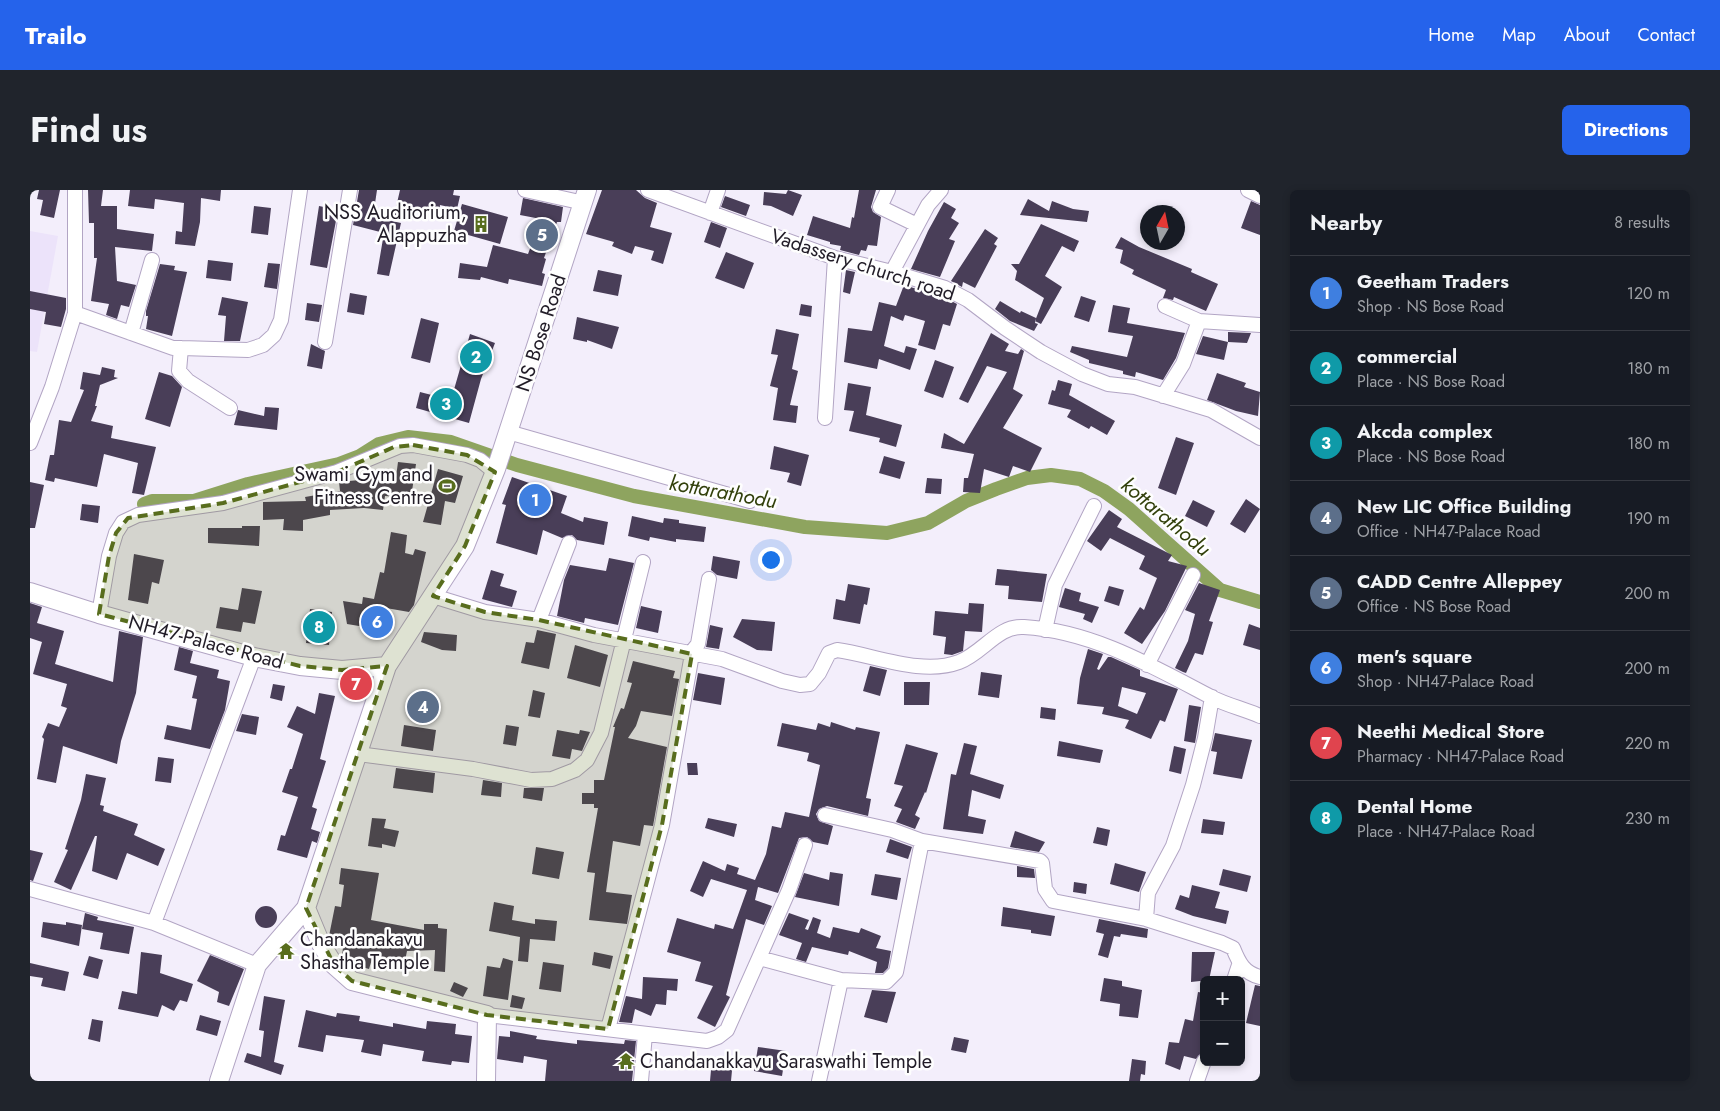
<!DOCTYPE html>
<html lang="en">
<head>
<meta charset="utf-8">
<style>
  :root { --surface:#171b24; --page:#20242c; --text:#f1f3f6; --muted:#9ea1a6; --line:#363941; --accent:#2563eb }
  body { margin:0; font-family:Jost,sans-serif; background:var(--page); color:var(--text) }
  .controls { position:absolute; right:15px; bottom:15px; display:grid; overflow:hidden; border-radius:8px; box-shadow:0 2px 8px #0003 }
  .controls button { width:45px; height:45px; display:grid; place-items:center; padding:0; border:0; border-bottom:1px solid var(--line); background:var(--surface); color:var(--text); font:25px sans-serif }
  .compass { position:absolute; left:1110px; top:15px; width:45px; height:45px; border-radius:50%; background:var(--surface); box-shadow:0 2px 8px #0003; rotate:9deg }
  .you { position:absolute; left:740px; top:369px; width:18px; height:18px; margin:-12px; border:4px solid #fff; border-radius:50%; background:#1a73e8; box-shadow:0 0 0 8px #1a73e833 }
  .badge { display:grid; place-items:center; width:32px; height:32px; border-radius:50%; background:var(--accent); color:#fff; font-size:16px; font-weight:700 }
  .pin { position:absolute; translate:-50% -50%; border:2px solid #fff; box-shadow:0 1px 5px #0006 }
  .list { margin:0; padding:0; list-style:none }
  h2 { display:flex; justify-content:space-between; align-items:center; height:65px; margin:0; padding:0 20px; font-size:21px }
  h2 small { font-size:16px; font-weight:400; color:var(--muted) }
  .list li { display:grid; grid-template-columns:32px 1fr auto; gap:15px; align-items:center; box-sizing:border-box; height:75px; padding:0 20px; border-top:1px solid var(--line) }
  .list b { display:block; font-size:19px; white-space:nowrap }
  .list p { margin:0; font-size:16px; white-space:nowrap; color:var(--muted) }
  .list em { font-size:16px; font-style:normal; color:var(--muted) }
  .map { position:relative; flex:none; width:1230px; height:891px; overflow:hidden; border-radius:8px }
  header { display:flex; align-items:center; gap:30px; box-sizing:border-box; height:70px; padding:0 25px; background:var(--accent); color:#fff }
  header strong { font-size:24px }
  nav { display:flex; gap:28px; margin-inline-start:auto; font-size:18px }
  .intro { display:flex; align-items:center; justify-content:space-between; box-sizing:border-box; height:120px; padding:0 30px }
  h1 { margin:0; font-size:35px }
  .button { padding:12px 22px; border-radius:8px; background:var(--accent); color:#fff; font-size:18px; font-weight:700 }
  main { display:flex; gap:30px; padding:0 30px }
  aside { flex:1; background:var(--surface); border-radius:8px; box-shadow:0 2px 8px #0003 }
  .map>svg:first-child { display:block }
</style>
</head>
<body>
<header>
<strong>Trailo</strong>
<nav><a>Home</a><a>Map</a><a>About</a><a>Contact</a></nav>
</header>
<div class="intro"><h1>Find us</h1><a class="button">Directions</a></div>
<main>
<div class="map">
<svg width="1230" height="891" viewBox="0 0 1230 891">
  <rect width="100%" height="100%" fill="#f3eefb"/>
  <path fill="#ece3fa" d="M0,41L28,46L7,162L0,161Z"/>
  <g fill="none" stroke-linecap="round" stroke-linejoin="round">
    <path stroke="#8ea45f" stroke-width="14" d="M114,314L122,311H164L218,294L309,274L330,266L349,254L378,247L421,252L487,275L604,306L775,337L857,343L898,333L936,311L966,299L997,288L1021,285L1050,289L1074,301L1099,319L1190,400L1230,412"/>
  </g>
  <path fill="#493e58" fill-rule="evenodd" d="M9,0H30L24,28L10,25L13,10L7,9Z
    M58,0H73L71,16H87V39L124,44L122,61L85,57L87,91L106,95L99,117L91,115L87,129L76,125L79,114L61,111L67,68H64V33H59Z
    M100,0H191L190,11L171,8L170,32L165,56L145,54L146,41L152,42L154,13L125,9L124,19L98,16Z
    M329,0H347L343,27L371,33L359,86L347,84L354,43L323,35Z
    M370,0H424L423,5L430,6L427,19L410,15L409,23L386,18L384,30L364,26Z
    M572,0H606L615,8L627,13L620,37L642,43L633,74L621,70L624,61L605,56L602,64L582,56L584,52L556,44Z
    M758,0L772,5L763,26L741,16L733,15L734,2L756,4Z
    M829,0H846L841,17L843,22L851,27L847,56L838,55L836,61L831,60L829,65L810,60L811,56L800,54V52L777,45L783,26L820,38L822,27L824,28Z
    M695,6L720,15L716,26L691,17Z
    M493,8L533,17L531,32H527L514,68L516,69L512,83L515,84L512,96L479,89L478,94L451,87L450,90L428,88L430,73L457,77L463,55L498,64L511,29L490,25Z
    M998,9L1019,21L1022,11L1043,19L1059,21L1057,32L990,25Z
    M1221,11L1230,15V45L1211,38Z
    M914,12L926,19L921,28L929,33L919,49L925,51L910,87L881,79L898,41Z
    M305,14L309,15L297,78L280,75L289,16L304,19Z
    M432,14L478,27L470,54L424,41Z
    M224,16L241,18L238,45L221,43Z
    M681,32L697,38L690,58L674,52Z
    M1011,34L1049,51L1044,62L1032,56L1015,86L1032,97L1011,134L1005,131L1014,108L985,90L987,81L981,74H989Z
    M955,39L968,48L964,54L967,56L945,98L933,92L932,97L921,91Z
    M1091,47L1109,57L1162,79L1161,82L1188,94L1176,121L1144,107L1143,110L1133,108L1136,100L1102,84L1104,80L1090,73L1093,60L1085,58Z
    M696,62L724,73L714,99L685,88Z
    M178,70L203,73L201,91L176,88Z
    M238,73L250,74L247,99L234,97Z
    M130,74L145,76L144,80L157,82L142,146L116,139L118,126H116V121Z
    M568,80L592,85L588,106L563,101Z
    M816,80L825,82L820,104L813,102Z
    M874,95L903,104L902,106L909,110L912,106L927,114L920,136L913,134L905,160L888,155L895,131L875,125L873,131L861,126L854,156L874,163L876,156L887,159L880,180L849,169L847,179L814,172L818,138L842,141L849,112L866,116Z
    M0,101L36,108V119L31,137L14,134L16,122L0,119Z
    M320,103L337,106L334,125L317,122Z
    M1051,106L1066,111L1059,132L1044,127Z
    M192,107L218,112L210,151H194L196,126L188,125Z
    M970,111L990,123L991,121L1006,128L1005,133L1008,134L1004,141L980,131L965,119Z
    M277,113L292,115L289,132L275,130Z
    M771,114L782,116L781,127L769,125Z
    M1083,115L1100,118L1097,133L1155,143L1146,168L1133,190L1106,182L1105,187L1093,184V181L1059,173V170L1040,162L1042,156L1097,167L1103,146L1078,142Z
    M547,127L589,137L582,159L557,150V152L543,149Z
    M391,128L409,133L400,173L381,168Z
    M746,139L769,144L762,179L768,181L760,215L768,216L766,233L743,230L748,198L740,196L748,165L741,164Z
    M1198,142L1221,143L1217,153L1198,152Z
    M961,143L979,154L975,161L988,164L991,159L994,161L983,199L993,205L973,238L1012,258L1000,282L983,276L979,287L954,279L950,303L933,302L934,288H938L944,264L911,258L914,243L934,254L977,182L957,176L938,213L929,209Z
    M440,144L465,153L451,189L439,233L386,218L390,202L421,210Z
    M1173,146L1198,152L1194,170L1166,164Z
    M281,154L295,161L292,179L277,176Z
    M905,170L924,177L913,208L894,201Z
    M72,177L85,180L84,187L88,188L70,195L65,216H67L61,231L83,236L81,248L126,257L114,305L102,303L108,273L74,264L67,297L25,288L24,292L15,290L20,265H24L29,230L41,232L54,200L50,199L53,182L70,185Z
    M129,182L142,186L152,197L140,237L115,229Z
    M1187,183L1216,193L1214,197L1230,202L1228,226L1206,221L1177,210Z
    M1028,190L1042,194L1039,205L1085,231L1077,245L1061,236L1059,239L1037,227L1041,220L1018,214L1022,200L1025,201Z
    M818,193L841,197L836,225L872,235L866,257L849,252L850,248L819,241L824,221L814,220Z
    M235,217L249,218L247,240L204,235L208,220L234,226Z
    M1146,247L1164,253L1146,305L1128,298Z
    M744,256L779,265L771,296L757,292L760,283L740,279Z
    M854,266L875,272L870,289L849,283Z
    M368,272L386,274L381,308L355,306L353,320L334,318L300,320V325L273,330V341L253,340L254,329L233,330V312L276,311L275,307L310,301L309,292L340,289L341,284L366,287Z
    M408,279L433,286L425,313L415,311L411,335L393,332Z
    M482,287L537,306L531,323L553,332L554,327L578,332L574,355L547,350L542,345L532,348L513,340L507,365L466,353L476,315L472,314Z
    M897,288L912,289L911,304L895,303Z
    M0,292L14,295L5,338H0Z
    M1216,309L1230,319L1215,343L1200,334Z
    M1163,310L1185,321L1177,337L1155,326Z
    M52,314L70,316L68,333L50,330Z
    M1079,320L1092,329L1087,337L1142,365L1138,371L1157,376L1135,421L1112,454L1094,443L1110,417L1114,420L1127,388L1109,379L1115,366L1080,348L1071,361L1057,351Z
    M602,326L633,333L634,328L649,330V333L676,337L674,352L646,349V352L620,347L619,351L598,346Z
    M212,336H230L229,356L178,353V338H212Z
    M361,342L377,345L375,363L383,365L385,359L396,362L384,415L379,422L356,418L353,440L317,434L313,411L332,414L333,407L344,409L350,382L354,383Z
    M104,364L134,370L129,394L122,392L118,414L98,410Z
    M683,366L710,371L707,389L687,385L681,380Z
    M579,368L604,373L588,435L555,428L554,433L527,426L534,390L540,375L576,381Z
    M967,379L1017,384L1012,412L978,409L979,396L965,395Z
    M461,380L474,384L470,396L487,401L482,417L452,409Z
    M1169,393L1190,400L1179,431L1183,432L1173,465L1165,463L1156,483L1153,482L1145,478L1158,451L1165,424L1155,420Z
    M818,394L840,398L837,415L834,414L830,434L803,429L806,409L815,411Z
    M1079,396L1094,400L1089,416L1074,411Z
    M212,398L232,401L225,434L213,432L211,442L186,438L190,417L208,420Z
    M1035,398L1051,403L1049,411L1069,417L1062,433L1053,429L1055,424L1029,417Z
    M0,413L12,417L7,433L34,441L25,474L83,492L89,441L113,447L106,503L91,551L87,574L33,556L26,593L7,589L14,549L12,547L18,533L29,537L37,518L31,516L37,494L3,484L12,452L0,448Z
    M939,413L954,414L952,442L935,441L933,461L922,465L914,464L916,447L903,445L905,421L938,424Z
    M611,416L632,421L628,443L606,438Z
    M280,419L302,422L299,455L276,453Z
    M712,429L745,432L742,461L727,460L703,447Z
    M1219,434L1230,438V460L1213,455Z
    M680,435L693,438L689,459L676,457Z
    M507,440L526,444L519,479L491,473L496,452L504,453Z
    M394,442L427,445L426,461L412,460L391,452Z
    M545,455L578,465L570,497L537,488Z
    M149,457L163,461L160,473L189,480L187,488L200,491L195,520L180,559L134,549L137,535L161,540L167,509L162,508L167,486L144,480Z
    M1058,459L1073,464L1067,479L1069,480L1078,467H1081L1110,480V486L1148,499L1135,532L1130,530L1121,549L1095,538L1099,530L1072,524L1074,517L1047,514L1050,488ZM1092,497L1116,503L1107,524L1088,516Z
    M603,471L645,481L643,488L649,489L642,526L611,521L606,536L598,548L637,557L623,636L614,635L610,656L583,651L576,702L602,705L597,734L559,730L565,683L557,682L568,618H564V614H552V603H564V590H574L585,537H583L591,518L594,519L602,493L597,492Z
    M840,476L857,480L850,506L833,501Z
    M951,482L972,485L969,508L948,505Z
    M668,483L695,488L691,515L663,510Z
    M341,488L336,504L321,502L322,490Z
    M874,492H900L899,515H874Z
    M243,494L255,496L252,511L240,508Z
    M503,500L515,503L510,528L498,526Z
    M289,503L305,506L290,569L296,571L282,617L287,619L281,639L290,642L287,653L282,651L277,668L247,660L251,645L255,646L268,607L252,602L260,579H262L273,544L257,537L267,516L285,524Z
    M1159,515L1171,517L1165,553L1154,551Z
    M1011,517L1026,519L1025,530L1010,528Z
    M212,524L229,527L226,545L206,541Z
    M801,532L825,540L826,537L850,542L836,608L841,609L838,626L797,616L789,619L786,624L789,631L803,636L798,655L783,652L777,647L769,648L748,703L728,697L725,710L742,716L734,735L716,729L696,805L700,807L685,837L667,828L683,796L665,791L671,772L637,762L647,728L684,739L685,734L703,739L717,700L681,689L673,707L660,701L673,671L695,681L697,674L709,678L707,684L725,690L736,664L742,636L751,638L755,622L779,627L790,575L777,571L779,563L747,556L752,533L786,540L788,533L800,537Z
    M374,535L406,540L403,561L371,556Z
    M476,535L489,537L486,556L473,554Z
    M527,540L549,544L550,540L560,542L552,561L542,559L540,569L522,566Z
    M1185,543L1222,550L1212,589L1183,584L1187,562L1181,561Z
    M1029,551L1073,560L1070,573L1027,566Z
    M934,553L947,556L940,584L974,595L970,609L942,600L938,626L956,630L953,644L913,639L921,584L926,585Z
    M876,554L908,563L896,603L895,602L885,625L890,628L885,639L866,632L872,619L864,616L873,596L864,594Z
    M1144,556L1156,559L1151,584L1139,581Z
    M128,567L144,569L141,593L125,591Z
    M657,573H667L668,585H658Z
    M366,578L405,583L403,603L363,598Z
    M56,584L76,588L70,615L74,616L73,621L108,634L104,645L135,659L128,676L97,663L87,690L62,681L67,646H65L41,700L24,692L38,660L35,659L51,610Z
    M453,590L472,593L471,607L451,605Z
    M494,598H514L512,611L493,608Z
    M342,628L356,629L354,638L369,641L365,657L352,654V658L338,656Z
    M678,628L707,634L704,647L675,638Z
    M1173,629L1195,632L1193,645L1171,643Z
    M1067,637L1080,640L1077,656L1063,653Z
    M985,641L1015,652L1009,662L980,657Z
    M860,649L882,657L878,669L856,662Z
    M506,657L534,662L529,689L502,684Z
    M0,660L13,663L3,691L0,690Z
    M1085,673L1116,682L1109,702L1080,694Z
    M987,676L1004,679L1005,688L987,687Z
    M311,678L349,683L341,730L394,740V734H408V738L417,739L415,782L404,781L405,760L377,761L374,776L342,769L339,779L318,773L312,768L313,757L304,754L299,746L305,716L311,717L314,695L309,694Z
    M1193,679L1221,686L1217,702L1189,695Z
    M800,682L813,684L809,716L765,707L774,683L799,690Z
    M845,684L871,688L867,710L841,705Z
    M1044,692L1057,694L1056,704L1043,702Z
    M1162,695L1190,702L1185,718L1199,721L1196,734L1163,726L1145,719L1150,705L1159,708Z
    M464,712L484,716L482,730L505,734V729L527,731L525,751L500,749L498,772L488,771L490,747L459,741Z
    M225 727a11 11 0 1 1 22 0a11 11 0 1 1-22 0Z
    M973,717L1025,726L1021,746L1001,743V740L971,736Z
    M55,723L68,727L67,730L104,737L99,764L70,759L73,743L52,739Z
    M759,723L779,730L775,739L778,740L783,727L791,730L787,743L800,748L803,737L829,743L831,738L851,746L846,758L861,761L858,778L853,783H845L847,772L819,761L818,765L782,757L776,772L766,769L772,753L749,745Z
    M1069,729L1118,739L1117,748L1091,744L1090,747L1084,746L1078,768L1068,765L1074,744L1066,742Z
    M13,732L36,735V732L52,735L49,756L11,747Z
    M111,762L132,765L130,783L163,794L157,812L150,810L144,821L132,815L128,827L88,819L92,801L107,804Z
    M564,762L583,766L580,779L562,775Z
    M1162,762H1185L1179,790L1161,792Z
    M180,765L214,779L199,816L187,812L189,802L167,791Z
    M59,766L73,770L68,789L53,785Z
    M473,768L483,771L478,810L453,806L457,776L470,778Z
    M513,772L534,775L531,802L509,799Z
    M0,773L39,782L35,801L11,796L13,788L0,786Z
    M613,787L648,789L647,801L637,800L636,815L626,814L621,826L605,819L602,833L589,832L596,806L612,809Z
    M1074,788L1092,791V796L1112,800L1108,828L1089,826L1090,814L1070,811Z
    M424,792L438,798L433,807L420,801Z
    M1225,795L1230,796V836L1216,833Z
    M842,800L866,802L857,833L834,827Z
    M1168,802L1174,803V855L1172,863L1166,869L1154,866L1150,880L1135,874L1139,852L1149,853L1155,829L1163,831Z
    M482,805L495,808L492,819L480,817Z
    M234,806L255,810L244,872L254,875L251,885L214,872L217,863L231,867L234,841L229,840Z
    M276,820L306,827L307,823L330,826L329,831L363,837V833L396,839L397,831L426,834L425,844L442,846L439,873L422,871L421,875L392,871L394,861L353,854L351,866L331,862L334,850L296,845L293,862L268,857Z
    M170,825L191,831L187,846L166,840Z
    M62,829L73,831L70,852L58,849Z
    M480,841L507,846L506,849L547,854V850L594,854L595,850L606,851L602,891H515L517,870L494,866L493,873L467,869L469,846L480,847Z
    M924,847L939,850L936,863L921,860Z
    M728,857L756,861L752,886L724,881Z
    M682,869L703,870L701,891H680Z
    M1102,869L1116,871L1115,885L1111,884L1110,891H1099Z"/>
  <g fill="none" stroke-linecap="round" stroke-linejoin="round">
    <g stroke="#b2a5c4" stroke-width="16">
      <path id="minor" d="M495,0L554,13
        M618,0L805,68L862,82L915,98L938,110L975,138L1011,162L1052,184L1078,194L1105,197L1181,220L1230,248
        M858,0L850,17L887,35
        M1218,0L1230,6
        M680,23L688,0
        M862,82L898,15L911,0
        M1135,116L1169,131
        M45,123L143,158H151L218,160L233,155L244,145L251,130L270,0
        M101,143L122,70
        M295,152L320,0
        M151,158L149,181L158,191L200,218
        M1133,206L1153,174L1169,131L1230,135
        M795,228L805,68
        M478,242L720,311
        M0,253L22,197L45,123V0
        M403,406L455,422L509,430L564,445L692,469L752,491L770,495L780,494L789,483L799,463L807,460C844,465 892,486 929,472C953,463 968,435 994,437C1062,441 1122,476 1181,507C1196,515 1214,519 1230,526
        M69,424L79,366L86,343L93,332L108,325L193,313L307,282L370,256L383,255L437,265L450,270L465,282
        M509,430L539,353
        M1015,440L1025,395L1064,316
        M660,464L668,454L679,389
        M1117,475L1163,385
        M328,564L443,579L501,590L522,589L545,580L557,570L571,543L613,372
        M795,625L862,640L892,651
        M0,699L124,733L227,775
        M1116,729L1118,703L1143,656L1163,595L1175,548L1182,507
        M124,733L224,467
        M729,768L759,700L775,655
        M1204,790L1209,775
        M457,825L677,851L688,847L697,840L729,768L811,790L856,792L866,782L892,651L1010,671L1012,673L1015,699L1023,711L1116,729L1192,753L1203,758C1209,773 1214,783 1230,787
        M578,839L632,635L662,464
        M611,891L615,844
        M789,891L811,790
        M1167,891L1174,871"/>
    </g>
    <g stroke="#b2a5c4" stroke-width="20">
      <path id="major" d="M0,402L69,424L224,467L270,476L312,480L357,476
        M276,718L291,754L304,775L322,791L457,825L456,891
        M189,891L227,775L276,718L357,476L435,356L466,279L557,0"/>
    </g>
    <use href="#minor" stroke="#fff" stroke-width="14"/>
    <use href="#major" stroke="#fff" stroke-width="18"/>
  </g>
  <path fill="#586d1d" fill-opacity="0.2" stroke="#586d1d" stroke-width="4" stroke-dasharray="10 6" stroke-linejoin="round" d="M383,255L437,265L465,282L435,356L403,406L455,422L509,430L662,464L632,635L578,839L457,825L322,791L304,775L276,718L357,476L312,480L270,476L69,424L79,366L86,343L98,328L193,313L307,282L364,257Z"/>
  <defs>
    <g id="building-bare" transform="scale(1.35)"><path d="M-4-6H4V6H1V3H-1V6H-4ZM-2.5-4.3h1.7v1.8h-1.7ZM.8-4.3h1.7v1.8H.8ZM-2.5-1h1.7V.8h-1.7ZM.8-1h1.7V.8H.8Z" fill="#586d1d" stroke="#fefefe" stroke-width="2.5" paint-order="stroke"/></g>
    <g id="stadium-bare" transform="scale(1.35)"><path d="M0-5a6.5 5 0 1 0 0 10a6.5 5 0 1 0 0-10ZM-3.5-1.8h7v3.6h-7Z" fill="#586d1d" stroke="#fefefe" stroke-width="2.5" paint-order="stroke"/></g>
    <g id="temple-bare" transform="scale(1.35)"><path d="M0-6L5-2H3V0L6.5 2.5H4V6H1.5V3h-3V6H-4V2.5H-6.5L-3 0V-2H-5Z" fill="#586d1d" stroke="#fefefe" stroke-width="2.5" paint-order="stroke"/></g>
  </defs>
  <g fill-rule="evenodd">
    <use href="#building-bare" x="451" y="34"/>
    <use href="#stadium-bare" x="417" y="296"/>
    <use href="#temple-bare" x="256" y="761"/>
    <use href="#temple-bare" x="596" y="871"/>
  </g>
  <g text-anchor="middle" dominant-baseline="central" stroke-width="5" stroke-linejoin="round" paint-order="stroke">
    <g font-size="20" fill="#211c27" stroke="#fefefe" text-anchor="end">
      <text x="437" y="22">NSS Auditorium,<tspan x="437" dy="23">Alappuzha</tspan></text>
      <text x="403" y="284">Swami Gym and<tspan x="403" dy="23">Fitness Centre</tspan></text>
      <text x="270" y="749" text-anchor="start">Chandanakavu<tspan x="270" dy="23">Shastha Temple</tspan></text>
      <text x="610" y="871" text-anchor="start">Chandanakkavu Saraswathi Temple</text>
    </g>
    <g font-size="20" fill="#211c27" stroke="#fefefe">
      <text transform="translate(833 75) rotate(18)">Vadassery church road</text>
      <text transform="translate(511 143) rotate(-72)">NS Bose Road</text>
      <text transform="translate(176 452) rotate(15)">NH47-Palace Road</text>
    </g>
    <g font-size="21" font-style="italic" fill="#32400b" stroke="#fefefe">
      <text transform="translate(693 302) rotate(10)">kottarathodu</text>
      <text transform="translate(1136 327) rotate(40)">kottarathodu</text>
    </g>
  </g>
</svg>
<div class="controls">
<button>+</button>
<button>−</button>
</div>
<svg class="compass" viewBox="-18 -18 36 36"><path d="M0-13l5 13h-10z" fill="#e53935"/><path d="M0 13l5-13h-10z" fill="#9ea1a6"/></svg>
<div class="you"></div>
<div class="pin badge" style="left:505px;top:310px;background:#3f7fe0">1</div>
<div class="pin badge" style="left:446px;top:167px;background:#0f9aa8">2</div>
<div class="pin badge" style="left:416px;top:214px;background:#0f9aa8">3</div>
<div class="pin badge" style="left:393px;top:517px;background:#5c6f8a">4</div>
<div class="pin badge" style="left:512px;top:45px;background:#5c6f8a">5</div>
<div class="pin badge" style="left:347px;top:432px;background:#3f7fe0">6</div>
<div class="pin badge" style="left:326px;top:494px;background:#e0444e">7</div>
<div class="pin badge" style="left:289px;top:437px;background:#0f9aa8">8</div>
</div>
<aside>
<h2>Nearby<small>8 results</small></h2>
<ul class="list">
<li><span class="badge" style="background:#3f7fe0">1</span><div><b>Geetham Traders</b><p>Shop · NS Bose Road</p></div><em>120 m</em></li>
<li><span class="badge" style="background:#0f9aa8">2</span><div><b>commercial</b><p>Place · NS Bose Road</p></div><em>180 m</em></li>
<li><span class="badge" style="background:#0f9aa8">3</span><div><b>Akcda complex</b><p>Place · NS Bose Road</p></div><em>180 m</em></li>
<li><span class="badge" style="background:#5c6f8a">4</span><div><b>New LIC Office Building</b><p>Office · NH47-Palace Road</p></div><em>190 m</em></li>
<li><span class="badge" style="background:#5c6f8a">5</span><div><b>CADD Centre Alleppey</b><p>Office · NS Bose Road</p></div><em>200 m</em></li>
<li><span class="badge" style="background:#3f7fe0">6</span><div><b>men's square</b><p>Shop · NH47-Palace Road</p></div><em>200 m</em></li>
<li><span class="badge" style="background:#e0444e">7</span><div><b>Neethi Medical Store</b><p>Pharmacy · NH47-Palace Road</p></div><em>220 m</em></li>
<li><span class="badge" style="background:#0f9aa8">8</span><div><b>Dental Home</b><p>Place · NH47-Palace Road</p></div><em>230 m</em></li>
</ul>
</aside>
</main>
</body>
</html>
